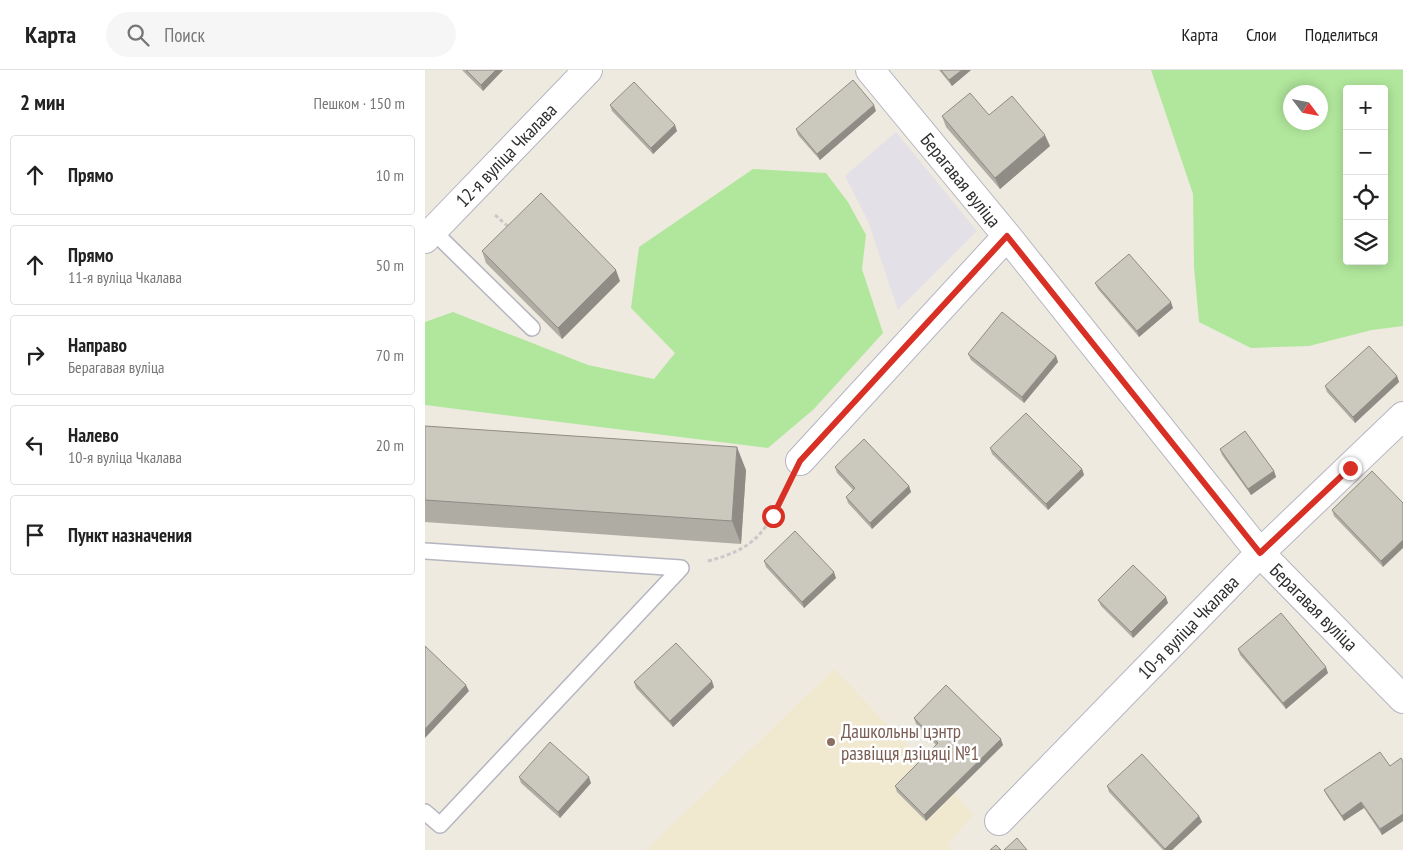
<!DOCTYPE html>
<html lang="ru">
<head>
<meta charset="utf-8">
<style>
  :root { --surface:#fff; --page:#f6f6f6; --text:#222; --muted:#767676; --line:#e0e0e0 }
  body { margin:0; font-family:"PT Sans Narrow",sans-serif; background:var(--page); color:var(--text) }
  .controls { position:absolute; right:15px; top:15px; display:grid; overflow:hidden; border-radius:5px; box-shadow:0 2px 12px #0003 }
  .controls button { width:45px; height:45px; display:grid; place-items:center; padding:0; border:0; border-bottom:1px solid var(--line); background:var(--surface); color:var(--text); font:25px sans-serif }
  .compass { position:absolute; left:858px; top:15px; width:45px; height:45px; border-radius:50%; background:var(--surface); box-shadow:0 2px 12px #0003; rotate:122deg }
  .stop { position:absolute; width:15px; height:15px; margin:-11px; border:4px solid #d93025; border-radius:50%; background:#fff }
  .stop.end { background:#d93025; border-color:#fff; box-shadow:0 1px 5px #0008 }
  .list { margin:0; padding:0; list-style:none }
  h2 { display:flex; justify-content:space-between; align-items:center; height:65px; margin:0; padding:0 20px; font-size:21px }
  h2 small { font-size:16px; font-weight:400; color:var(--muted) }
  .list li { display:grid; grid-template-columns:32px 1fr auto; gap:15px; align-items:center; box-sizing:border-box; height:80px; margin:0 10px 10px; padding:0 10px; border:1px solid var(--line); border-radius:5px }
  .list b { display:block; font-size:19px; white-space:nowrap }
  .list p { margin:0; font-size:16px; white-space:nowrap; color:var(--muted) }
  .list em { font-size:16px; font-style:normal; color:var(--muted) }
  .icon { flex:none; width:28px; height:28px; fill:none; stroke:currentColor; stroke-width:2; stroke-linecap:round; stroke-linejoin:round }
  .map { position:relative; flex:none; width:978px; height:780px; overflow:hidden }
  header { display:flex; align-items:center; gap:30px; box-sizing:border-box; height:70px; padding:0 25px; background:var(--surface); border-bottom:1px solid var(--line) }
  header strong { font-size:24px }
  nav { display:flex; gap:28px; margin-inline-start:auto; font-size:18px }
  .search { width:350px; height:45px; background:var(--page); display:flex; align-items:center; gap:12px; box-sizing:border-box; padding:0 18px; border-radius:28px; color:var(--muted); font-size:19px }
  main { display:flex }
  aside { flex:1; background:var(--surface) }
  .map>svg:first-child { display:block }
</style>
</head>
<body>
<header>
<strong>Карта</strong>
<div class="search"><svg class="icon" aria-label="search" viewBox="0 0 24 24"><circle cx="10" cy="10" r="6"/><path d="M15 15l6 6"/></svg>Поиск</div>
<nav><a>Карта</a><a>Слои</a><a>Поделиться</a></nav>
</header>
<main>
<aside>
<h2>2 мин<small>Пешком · 150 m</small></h2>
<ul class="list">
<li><svg class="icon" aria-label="ahead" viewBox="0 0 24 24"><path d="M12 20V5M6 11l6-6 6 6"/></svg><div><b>Прямо</b></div><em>10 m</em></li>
<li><svg class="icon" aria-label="ahead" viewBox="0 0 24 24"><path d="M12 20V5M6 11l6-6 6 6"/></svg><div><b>Прямо</b><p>11-я вуліца Чкалава</p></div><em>50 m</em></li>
<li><svg class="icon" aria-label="right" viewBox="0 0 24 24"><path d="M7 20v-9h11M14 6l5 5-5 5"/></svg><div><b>Направо</b><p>Берагавая вуліца</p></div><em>70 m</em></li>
<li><svg class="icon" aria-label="left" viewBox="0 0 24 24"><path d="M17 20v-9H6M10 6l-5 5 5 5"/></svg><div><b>Налево</b><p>10-я вуліца Чкалава</p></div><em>20 m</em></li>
<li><svg class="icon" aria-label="arrive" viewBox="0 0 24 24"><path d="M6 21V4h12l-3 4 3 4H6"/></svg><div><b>Пункт назначения</b></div></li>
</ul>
</aside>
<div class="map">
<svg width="978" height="780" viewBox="0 0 978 780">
  <rect width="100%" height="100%" fill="#efeae0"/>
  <path fill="#e3e0e8" d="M471,62L552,161L473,240L443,151L420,106Z"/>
  <path fill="#f1e8d0" d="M409,599L549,744L522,775L526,780H221Z"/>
  <path fill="#b1e79c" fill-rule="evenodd" d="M726,0H978V256L947,260L884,276L826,278L774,252L769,197L768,124ZM922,19H959V191H922ZM866,22H896V52H866Z
    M328,99L401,103L423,132L441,165L437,199L458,263L389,339L343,378L0,335V252L28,242L163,295L229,309L250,283L206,238L214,177Z"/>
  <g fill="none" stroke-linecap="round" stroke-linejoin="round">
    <g stroke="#b4b5c1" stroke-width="18">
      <path id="service" d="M8,161L107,258
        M0,481L256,498
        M0,742L15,755L256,498"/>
    </g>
    <g stroke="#b4b5c1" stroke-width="30">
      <path id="minor" d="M445,0L582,166L835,483L978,629
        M0,169L163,0
        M375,391L582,166
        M574,751L835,483L978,346"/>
    </g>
    <path stroke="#c9c9c9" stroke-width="3" stroke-dasharray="4 2.5" stroke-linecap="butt" d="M70,145L86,159
      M283,491C330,479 341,462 361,420"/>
    <use href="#service" stroke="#fff" stroke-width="15"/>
    <use href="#minor" stroke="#fff" stroke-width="28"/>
  </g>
  <path fill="#afaca3" d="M37,0H78L58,21Z
    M514,0H546L527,16Z
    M185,35L252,61L228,84L187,41Z
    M451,41L395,90L373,65L371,59Z
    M564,45L625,76L575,119L521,57L517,46Z
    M57,181L195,211L137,269L61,193Z
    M670,213L748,238L714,267L673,219Z
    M543,284L631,286L633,292L599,333L546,290Z
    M972,306L974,312L930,353L902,322L900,316Z
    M0,356L321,400L316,474L0,452Z
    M565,378L657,399L659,405L623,440L567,384Z
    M795,379L849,401L851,407L826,425L797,385Z
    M410,397L484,416L486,422L447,459L423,433L421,427L428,420L412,403Z
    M947,401L958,497L909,446L907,440Z
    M339,491L411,508L379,538L341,497Z
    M673,530L743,533L708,568L676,536Z
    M813,579L903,603L861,639L815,585Z
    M209,612L289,617L248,657L211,618Z
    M489,648L578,675L501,751L472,722L470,716L511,675L491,654Z
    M978,691V751L957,765L939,738L919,751L902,726L899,720Z
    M94,707L166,713L135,748L96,713Z
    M682,716L774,746L777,752L747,780H738L684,722Z"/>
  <path fill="#8e8c85" d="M71,0H78L58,21L56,15Z
    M537,0H546L527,16L524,10Z
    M449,35L451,41L395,90L392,84Z
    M250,55L252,61L228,84L226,78Z
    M620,65L625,76L575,119L570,108Z
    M191,200L195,211L137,269L133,258Z
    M746,232L748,238L714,267L712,261Z
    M631,286L633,292L599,333L597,327Z
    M972,306L974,312L930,353L928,347Z
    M312,377L321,400L316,474L307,451Z
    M657,399L659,405L623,440L621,434Z
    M849,401L851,407L826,425L823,419Z
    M484,416L486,422L447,459L445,453Z
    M978,470V478L958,497L956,491Z
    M409,502L411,508L379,538L377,532Z
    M741,527L743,533L708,568L706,562Z
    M901,597L903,603L861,639L858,633Z
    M287,611L289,617L248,657L245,651Z
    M41,615L44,621L0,668V659Z
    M576,669L578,675L501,751L499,745Z
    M164,707L166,713L135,748L133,742Z
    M936,732L939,738L919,751L917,746Z
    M978,744V751L957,765L955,759Z
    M774,746L777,752L747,780H740V779Z"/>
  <path fill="#cbc8be" stroke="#8e8c85" d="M41,0H71L56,15Z
    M516,0H537L524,10Z
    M428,10L449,35L392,84L371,59Z
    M209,12L250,55L226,78L185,35Z
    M545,23L564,45L587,26L620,65L570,108L517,46Z
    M116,123L191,200L133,258L57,181Z
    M704,184L746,232L712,261L670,213Z
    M577,242L631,286L597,327L543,284Z
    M944,276L972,306L928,347L900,316Z
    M601,343L657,399L621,434L565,378Z
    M0,356L312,377L307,451L0,430Z
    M820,361L849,401L823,419L795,379Z
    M439,369L484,416L445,453L421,427L430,418L410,397Z
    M947,401L978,433V470L956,491L907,440Z
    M370,461L409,502L377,532L339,491Z
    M708,495L741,527L706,562L673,530Z
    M856,543L901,597L858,633L813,579Z
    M251,573L287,611L245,651L209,612Z
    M0,576L41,615L0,659Z
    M521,615L576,669L499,745L470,716L513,673L489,648Z
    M125,672L164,707L133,742L94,707Z
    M955,682L965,696L976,688L978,691V744L955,759L936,732L917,746L899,720Z
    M717,684L774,746L740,779L682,716Z
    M592,768L602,780H579Z
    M571,775L576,780H565Z"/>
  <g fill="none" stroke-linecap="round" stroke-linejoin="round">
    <path stroke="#d93025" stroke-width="6" d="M348,446L375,391L582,166L835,483L925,398"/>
  </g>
  <circle fill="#8d6e63" stroke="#fff" stroke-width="2" cx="406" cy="672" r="5"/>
  <g text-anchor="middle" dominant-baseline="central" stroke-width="5" stroke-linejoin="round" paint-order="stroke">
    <g font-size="19" fill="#2e2e2e" stroke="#fff">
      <text transform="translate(81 85) rotate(-46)">12-я вуліца Чкалава</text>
      <text transform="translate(536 110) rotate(51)">Берагавая вуліца</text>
      <text transform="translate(889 537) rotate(45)">Берагавая вуліца</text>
      <text transform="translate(763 557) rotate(-46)">10-я вуліца Чкалава</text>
    </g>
    <g font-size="19" fill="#785e54" stroke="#fff" text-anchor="start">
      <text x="416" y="661">Дашкольны цэнтр<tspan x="416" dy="22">развіцця дзіцяці №1</tspan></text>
    </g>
  </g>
</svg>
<div class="controls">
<button>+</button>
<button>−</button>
<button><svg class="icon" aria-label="locate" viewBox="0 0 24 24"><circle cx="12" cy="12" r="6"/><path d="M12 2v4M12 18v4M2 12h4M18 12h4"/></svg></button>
<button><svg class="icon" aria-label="layers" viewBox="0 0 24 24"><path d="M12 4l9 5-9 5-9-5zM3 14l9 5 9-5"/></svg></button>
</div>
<svg class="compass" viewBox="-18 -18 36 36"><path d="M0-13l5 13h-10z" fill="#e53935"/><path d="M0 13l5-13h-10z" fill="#767676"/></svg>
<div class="stop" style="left:348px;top:446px"></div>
<div class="stop end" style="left:925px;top:398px"></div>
</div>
</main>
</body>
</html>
